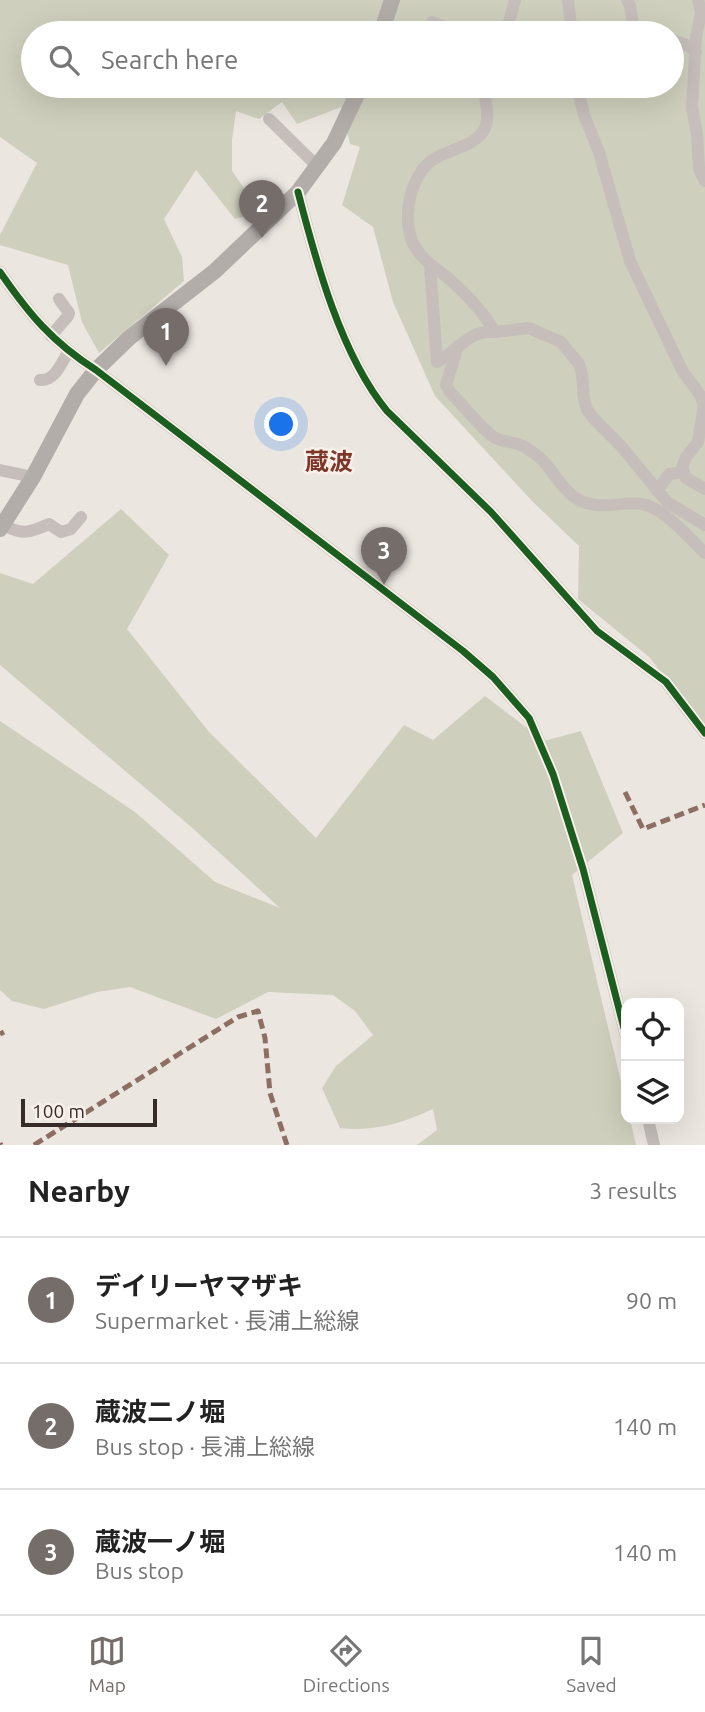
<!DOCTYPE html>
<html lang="en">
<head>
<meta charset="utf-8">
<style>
  :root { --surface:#fff; --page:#f2f2f2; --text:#222; --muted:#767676; --line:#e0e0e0; --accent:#756d69 }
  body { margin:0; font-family:Ubuntu,"Noto Sans JP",sans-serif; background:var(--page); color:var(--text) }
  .controls { position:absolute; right:21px; bottom:21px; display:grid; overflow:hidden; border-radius:14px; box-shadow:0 7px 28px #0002 }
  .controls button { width:63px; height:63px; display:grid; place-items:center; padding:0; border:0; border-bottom:2px solid var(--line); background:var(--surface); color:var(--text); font:35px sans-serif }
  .scale { position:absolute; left:21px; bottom:18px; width:136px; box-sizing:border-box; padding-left:7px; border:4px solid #352c29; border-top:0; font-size:19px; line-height:24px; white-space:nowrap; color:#352c29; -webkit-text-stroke:5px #f8f0e9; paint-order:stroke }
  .you { position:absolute; left:282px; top:425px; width:24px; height:24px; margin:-18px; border:5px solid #fff; border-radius:50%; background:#1a73e8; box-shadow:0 0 0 10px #1a73e833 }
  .badge { display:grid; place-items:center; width:46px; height:46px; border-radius:50%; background:var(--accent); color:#fff; font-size:23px; font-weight:700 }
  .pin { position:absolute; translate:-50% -58px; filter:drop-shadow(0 2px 4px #0008) }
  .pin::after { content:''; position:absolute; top:37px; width:24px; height:21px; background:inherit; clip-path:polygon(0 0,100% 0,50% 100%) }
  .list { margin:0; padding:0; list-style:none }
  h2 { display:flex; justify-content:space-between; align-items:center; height:91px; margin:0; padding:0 28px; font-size:30px }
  h2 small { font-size:23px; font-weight:400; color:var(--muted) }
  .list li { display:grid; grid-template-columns:46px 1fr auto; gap:21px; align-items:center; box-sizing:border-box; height:126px; padding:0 28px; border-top:2px solid var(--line) }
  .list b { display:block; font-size:26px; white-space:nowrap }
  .list p { margin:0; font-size:23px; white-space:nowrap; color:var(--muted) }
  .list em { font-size:23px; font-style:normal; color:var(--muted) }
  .icon { flex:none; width:38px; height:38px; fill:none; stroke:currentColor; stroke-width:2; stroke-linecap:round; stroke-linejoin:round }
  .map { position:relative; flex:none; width:705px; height:1145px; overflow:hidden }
  .search { position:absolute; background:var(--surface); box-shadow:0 7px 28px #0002; left:21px; right:21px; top:21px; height:77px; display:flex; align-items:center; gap:18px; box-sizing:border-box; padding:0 24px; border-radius:38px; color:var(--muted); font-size:26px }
  .sheet { height:469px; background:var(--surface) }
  nav { display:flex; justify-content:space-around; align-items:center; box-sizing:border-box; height:98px; border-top:2px solid var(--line); background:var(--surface); font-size:19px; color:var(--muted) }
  nav a { display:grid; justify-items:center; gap:4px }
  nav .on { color:var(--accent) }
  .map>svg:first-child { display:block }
</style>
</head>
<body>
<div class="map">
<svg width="705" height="1145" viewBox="0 0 705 1145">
  <rect width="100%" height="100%" fill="#ece6e1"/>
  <path fill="#cecfbc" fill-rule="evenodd" d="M0,0H705V727L649,657L578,599L579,546L532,501L435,396L393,302L373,227L342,205L360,147L350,144L341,107L297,124L282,102L259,119L236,111L232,140V171L261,212L235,219L196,170L164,219L182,257L184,281L99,353L82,322L68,265L0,245V235L37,163L0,137ZM33,33H672V86H33Z
    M121,509L169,555L127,629L209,732L316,838L404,725L433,740L485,696L544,741L581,731L623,833L572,875L626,1103V1119H630L636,1145H417L437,1130L433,1109C403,1123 374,1132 340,1128L322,1088L336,1066L373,1035L355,1011L333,995L268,992L216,1019L130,987L97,992L44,1009L12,1001L0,990V721L135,812L215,882L280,908L189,825L0,665V573L33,584Z"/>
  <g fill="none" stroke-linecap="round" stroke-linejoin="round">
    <path stroke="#c5beba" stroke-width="12" d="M568,0L572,33
      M627,0L630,5L634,33
      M698,0L701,13L696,37L692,108L697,134L699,169L705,181
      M432,22L461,33
      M503,33L508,26L515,0
      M672,40L689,46L696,52
      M485,86C483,101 493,119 482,133C470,148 446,150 431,161C408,179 400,226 417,250C425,263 438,269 449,279C465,293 484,313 495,332L529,328L561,342L579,364L582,374L584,399L587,410L594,419L621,446L667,502L705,525
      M577,86L584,115L599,152L630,261L682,370L700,395L704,405L698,442L686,457L682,468L686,478L705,489
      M269,119L317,166
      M298,192C316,262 341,355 387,411L491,512L597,631L666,682L705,733
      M430,265L437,362C457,352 469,329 495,332
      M0,272C29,314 52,342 96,370L463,651L493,677L529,718L553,774L583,869L626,1036
      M51,336L68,316L69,313L59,299
      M458,346L446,385L450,392C464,406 476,423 491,435C500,443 511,441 521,445C527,448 534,453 539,457C553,469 562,491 579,500C600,511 621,501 642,504C663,507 690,539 705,553
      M40,380C55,381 61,364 68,352
      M0,470L33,477
      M657,491L669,474L684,472
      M3,525C22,535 29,533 49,524L61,532L71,529L81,517
      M648,1119L654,1145"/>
    <path stroke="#b3ada9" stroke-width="16" d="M381,33L392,0
      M0,529L33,477L77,394L96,370L129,338L215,271L298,192L334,143L361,86"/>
    <path stroke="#8d6e63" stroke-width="5" stroke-dasharray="10 5" stroke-linecap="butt" d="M625,792L643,829L705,805
      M0,1034L4,1032
      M0,1143L1,1145
      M34,1145L238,1017L258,1011L265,1038L270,1093L287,1145"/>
    <g stroke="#f8f0e9" stroke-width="11">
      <path id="cycleway" d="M298,192C316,262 341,355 387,411L491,512L597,631L666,682L705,733
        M0,272C29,314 52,342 96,370L463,651L493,677L529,718L553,774L583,869L626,1036"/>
    </g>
    <use href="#cycleway" stroke="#1b5e20" stroke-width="7"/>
  </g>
  <g text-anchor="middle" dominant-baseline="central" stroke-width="5" stroke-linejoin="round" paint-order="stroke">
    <g font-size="24" font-weight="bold" fill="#7c372a" stroke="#f8f0e9">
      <text x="329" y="461">蔵波</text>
    </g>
  </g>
</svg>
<div class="controls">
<button><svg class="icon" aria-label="locate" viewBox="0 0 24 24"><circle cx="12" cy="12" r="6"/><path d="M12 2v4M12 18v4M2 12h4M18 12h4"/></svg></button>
<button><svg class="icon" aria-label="layers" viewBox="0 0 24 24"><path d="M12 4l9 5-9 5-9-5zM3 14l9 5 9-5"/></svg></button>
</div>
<div class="scale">100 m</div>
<div class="you"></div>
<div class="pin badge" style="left:166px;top:366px">1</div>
<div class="pin badge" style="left:262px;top:238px">2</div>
<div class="pin badge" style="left:384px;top:585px">3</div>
<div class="search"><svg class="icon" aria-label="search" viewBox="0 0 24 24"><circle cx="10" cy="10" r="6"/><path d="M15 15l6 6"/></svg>Search here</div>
</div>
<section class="sheet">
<h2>Nearby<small>3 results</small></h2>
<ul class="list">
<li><span class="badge">1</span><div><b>デイリーヤマザキ</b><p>Supermarket · 長浦上総線</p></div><em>90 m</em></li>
<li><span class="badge">2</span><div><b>蔵波二ノ堀</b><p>Bus stop · 長浦上総線</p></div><em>140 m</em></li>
<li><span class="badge">3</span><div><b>蔵波一ノ堀</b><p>Bus stop</p></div><em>140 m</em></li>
</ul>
</section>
<nav>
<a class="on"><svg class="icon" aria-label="map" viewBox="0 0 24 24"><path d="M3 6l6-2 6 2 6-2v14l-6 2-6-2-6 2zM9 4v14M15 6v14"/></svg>Map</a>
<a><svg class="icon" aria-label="directions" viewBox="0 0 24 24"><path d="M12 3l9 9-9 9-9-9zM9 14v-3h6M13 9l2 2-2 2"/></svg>Directions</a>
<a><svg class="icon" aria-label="saved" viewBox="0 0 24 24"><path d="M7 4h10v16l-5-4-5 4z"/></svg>Saved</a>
</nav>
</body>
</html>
